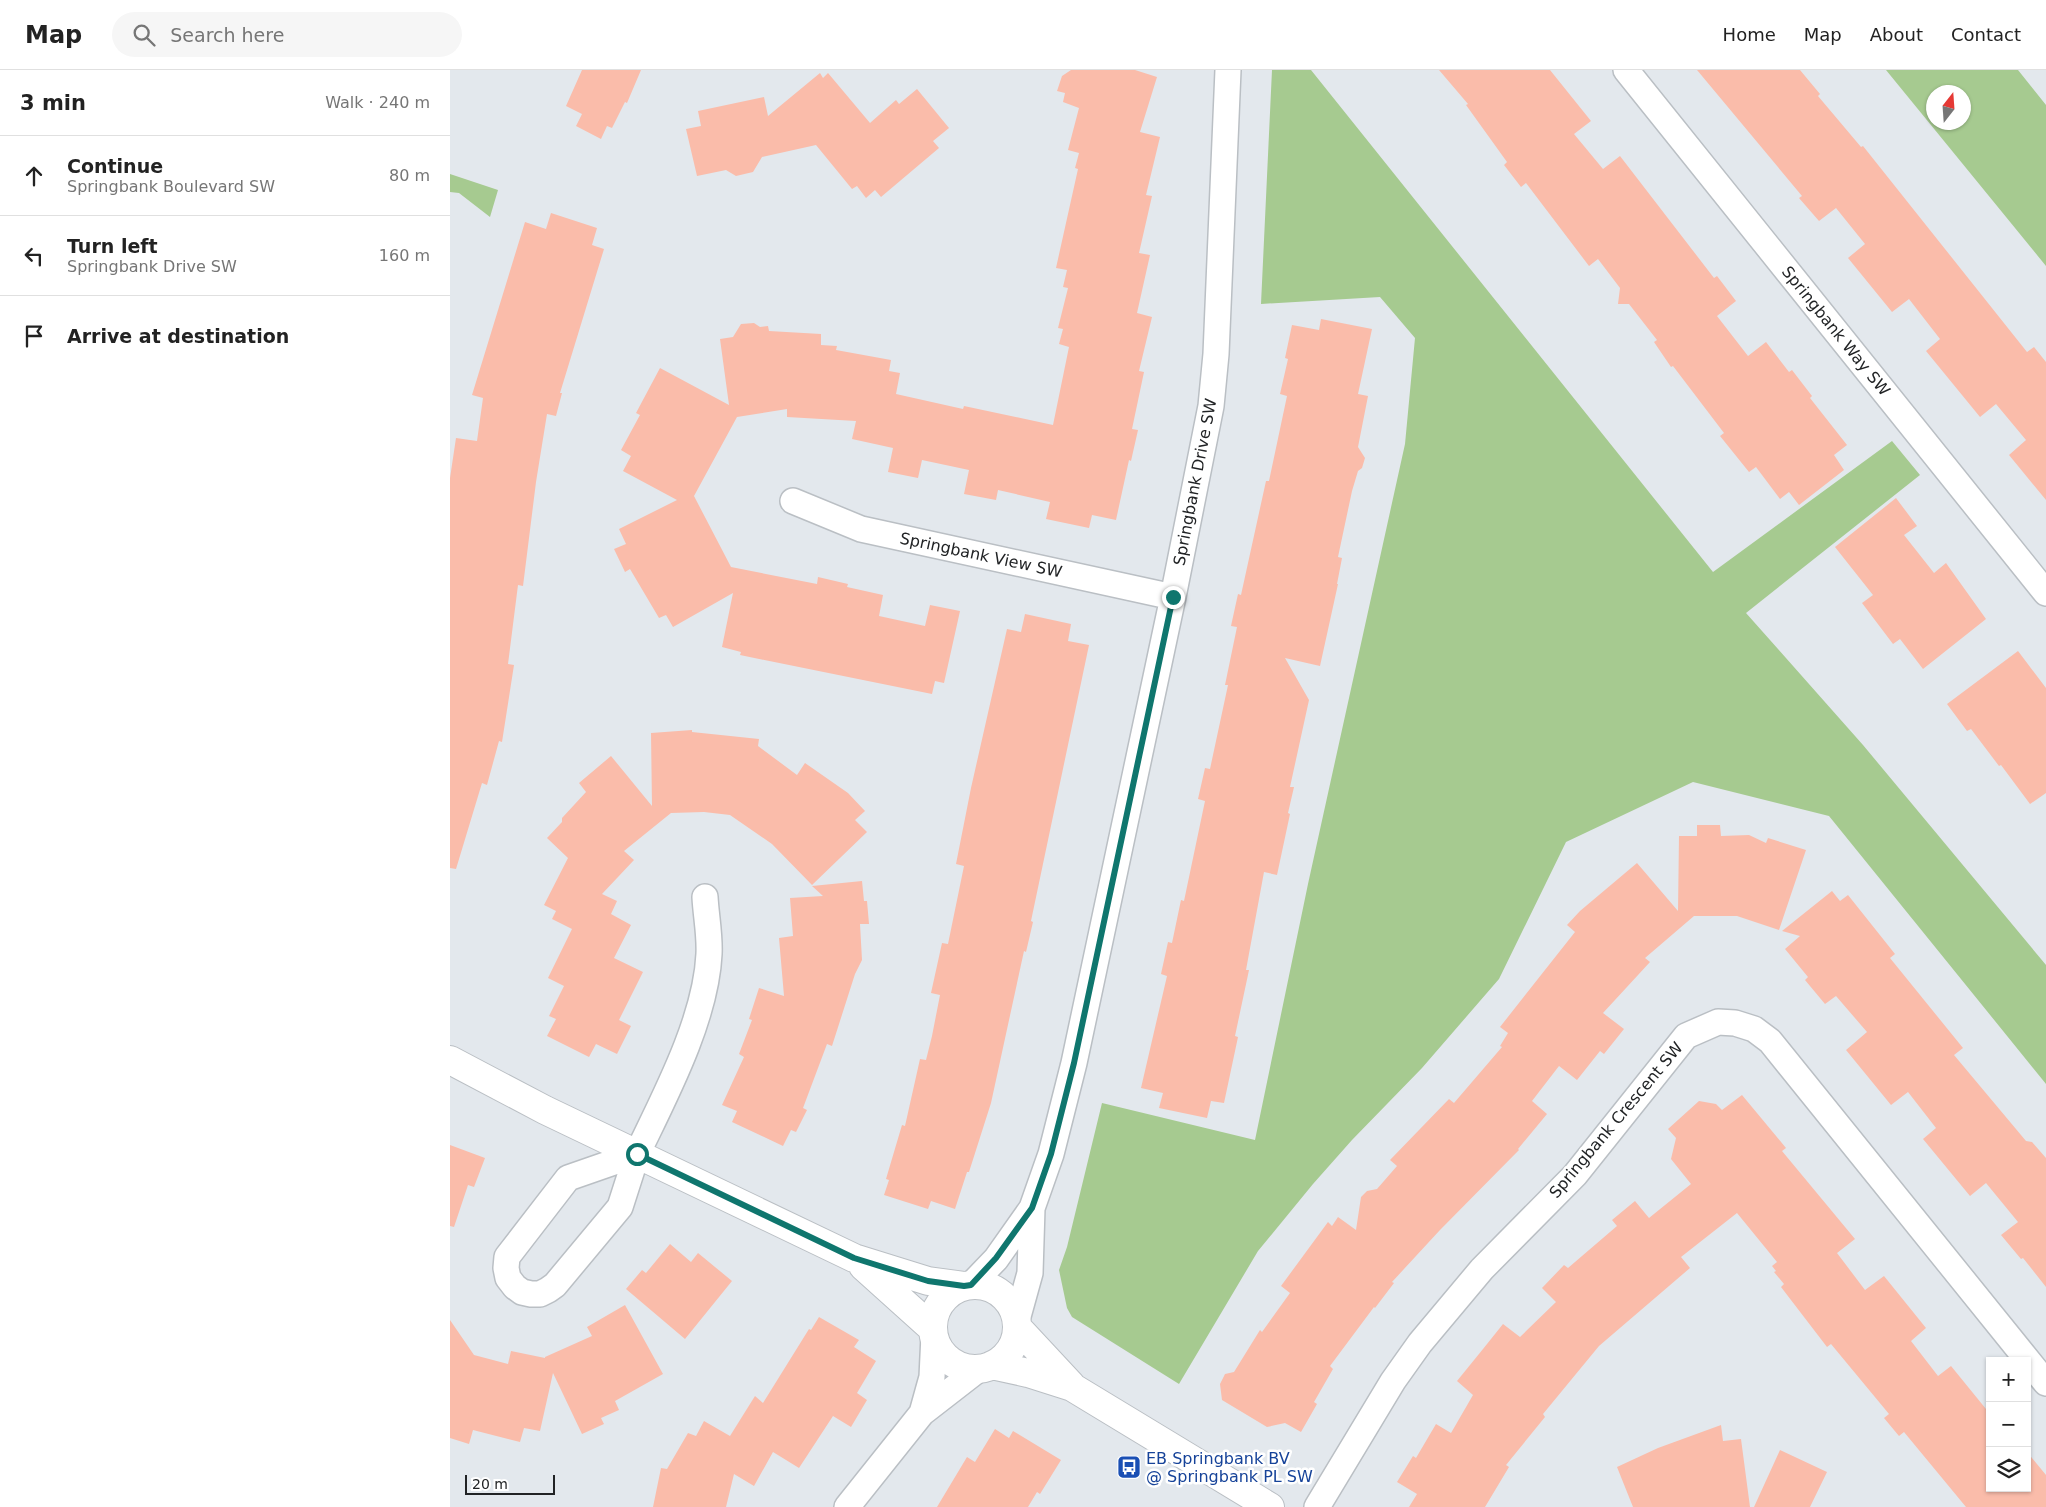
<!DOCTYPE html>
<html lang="en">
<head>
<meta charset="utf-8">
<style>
  :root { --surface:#fff; --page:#f6f6f6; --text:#222; --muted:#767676; --line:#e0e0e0 }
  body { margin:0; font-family:"DejaVu Sans",sans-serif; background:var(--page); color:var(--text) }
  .controls { position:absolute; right:15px; bottom:15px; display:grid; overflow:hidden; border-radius:0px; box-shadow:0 1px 4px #0004 }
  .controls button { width:45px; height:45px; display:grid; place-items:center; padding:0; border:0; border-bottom:1px solid var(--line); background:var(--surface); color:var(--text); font:25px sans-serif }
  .compass { position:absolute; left:1476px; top:15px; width:45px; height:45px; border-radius:50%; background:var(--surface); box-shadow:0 1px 4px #0004; rotate:17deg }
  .scale { position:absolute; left:15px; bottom:12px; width:90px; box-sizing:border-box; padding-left:5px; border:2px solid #212325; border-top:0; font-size:14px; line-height:18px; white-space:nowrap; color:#212325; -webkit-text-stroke:4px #fff; paint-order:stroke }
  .stop { position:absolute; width:15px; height:15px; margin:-11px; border:4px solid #0f766e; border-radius:50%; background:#fff }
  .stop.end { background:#0f766e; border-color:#fff; box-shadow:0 1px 5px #0008 }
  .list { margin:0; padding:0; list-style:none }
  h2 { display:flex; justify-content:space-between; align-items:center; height:65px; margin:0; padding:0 20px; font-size:21px }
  h2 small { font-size:16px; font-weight:400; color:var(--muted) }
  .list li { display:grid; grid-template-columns:32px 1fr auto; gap:15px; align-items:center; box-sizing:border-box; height:80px; padding:0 20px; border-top:1px solid var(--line) }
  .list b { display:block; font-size:19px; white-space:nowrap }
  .list p { margin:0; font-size:16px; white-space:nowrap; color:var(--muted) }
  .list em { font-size:16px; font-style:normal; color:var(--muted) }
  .icon { flex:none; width:28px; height:28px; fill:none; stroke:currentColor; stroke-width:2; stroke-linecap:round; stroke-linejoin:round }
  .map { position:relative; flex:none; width:1596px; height:1437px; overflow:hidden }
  header { display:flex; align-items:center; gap:30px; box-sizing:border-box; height:70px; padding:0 25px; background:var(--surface); border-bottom:1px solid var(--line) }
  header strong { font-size:24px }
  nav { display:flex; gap:28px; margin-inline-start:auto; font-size:18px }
  .search { width:350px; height:45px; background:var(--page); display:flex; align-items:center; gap:12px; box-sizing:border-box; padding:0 18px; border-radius:28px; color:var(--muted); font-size:19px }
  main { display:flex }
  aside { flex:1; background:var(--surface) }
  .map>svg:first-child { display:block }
</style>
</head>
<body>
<header>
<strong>Map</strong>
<div class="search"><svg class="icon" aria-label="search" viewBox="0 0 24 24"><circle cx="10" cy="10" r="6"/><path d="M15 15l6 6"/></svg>Search here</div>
<nav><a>Home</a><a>Map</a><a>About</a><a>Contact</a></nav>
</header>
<main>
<aside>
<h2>3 min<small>Walk · 240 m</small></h2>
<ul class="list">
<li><svg class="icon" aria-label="ahead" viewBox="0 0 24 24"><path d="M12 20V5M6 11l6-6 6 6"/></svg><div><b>Continue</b><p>Springbank Boulevard SW</p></div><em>80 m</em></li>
<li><svg class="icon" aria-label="left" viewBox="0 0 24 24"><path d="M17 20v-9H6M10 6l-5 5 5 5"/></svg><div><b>Turn left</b><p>Springbank Drive SW</p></div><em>160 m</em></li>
<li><svg class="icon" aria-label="arrive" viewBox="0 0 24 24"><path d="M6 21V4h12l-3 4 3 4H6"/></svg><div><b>Arrive at destination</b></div></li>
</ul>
</aside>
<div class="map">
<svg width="1596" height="1437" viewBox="0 0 1596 1437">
  <rect width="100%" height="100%" fill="#e3e8ed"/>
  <path fill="#a6ca90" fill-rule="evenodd" d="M822,0H861L1263,502L1442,371L1470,405L1296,543L1413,675L1596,895V1014L1379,746L1243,712L1116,772L1049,909L972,998L902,1070L863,1114L808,1181L729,1314L622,1247L617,1238L609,1200L617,1177L652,1033L805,1070L858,814L955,374L965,268L930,227L811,234Z
    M1436,0H1568L1596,35V196ZM1514,22V52H1484V22Z
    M0,104L48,120L40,147L9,123L0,122Z"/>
  <path fill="#fabcaa" d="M132,0H191L177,33L175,32L162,58L157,56L151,69L126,56L132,44L116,36Z
    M621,0H685L707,7L690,62L710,67L696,125L702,126L689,183L700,185L687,243L702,247L689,301L694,302L682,359L688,360L681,391L679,390L666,450L642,445L639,458L596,449L600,432L548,420L546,430L514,424L519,400L472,390L468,408L438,402L443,378L402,369L406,351L337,347V339L287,347L244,426L281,497L367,514L368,507L398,514L397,517L433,525L429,546L475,556L480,535L510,541L494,613L485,611L482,624L290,585L291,582L272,577L283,523L223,557L216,545L209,548L180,499L175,502L164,479L176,474L169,459L227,430L173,401L181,386L171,380L190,345L186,343L210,298L279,335L270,269L283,267L291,254L304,253L310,257L318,256L319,261L371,264V275L387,276L386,280L441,290L439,301L450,303L446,324L513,339L514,336L603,355L619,277L609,274L613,259L608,258L618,218L613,217L617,200L606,198L628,99L625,98L629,83L618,80L629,38L613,32L615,23L607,21L612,6Z
    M989,0H1100L1141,51L1124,64L1153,99L1170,86L1264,208L1267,206L1286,231L1267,246L1298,286L1316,272L1339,302L1342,300L1362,326L1360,328L1397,375L1384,385L1394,400L1349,435L1339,422L1330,429L1306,397L1299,402L1270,366L1274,363L1223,296L1221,297L1204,272L1207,270L1179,234H1168L1170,218L1148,189L1139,196L1076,113L1071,117L1054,95L1057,92L1016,35L1018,34Z
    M1247,0H1350L1370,24L1368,26L1411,77L1413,76L1577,282L1584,277L1596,292V430L1559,385L1576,370L1546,334L1530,347L1476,281L1490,269L1459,229L1442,242L1398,188L1415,174L1386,138L1369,151L1349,128L1352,126Z
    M370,3L373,8L378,3L420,53L446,30L449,34L467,19L499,58L483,71L489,78L431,127L425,120L416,128L407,116L402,119L366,75L312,87L303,102L286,106L276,100L247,106L236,59L251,56L248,41L314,27L318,46Z
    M101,143L147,158L142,175L154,179L110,323H112L106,346L97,344L86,412L73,516L68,515L58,594L64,595L52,672L49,671L37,715L32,713L6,799L0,798V408L6,368L27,371L33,328L22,325L75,152L96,159Z
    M871,249L922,259L908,324L918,326L908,377L915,388L912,398L908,401L902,421L888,487L892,488L887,514H888L870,596L835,588L859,630L840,717H844L838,743L840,744L827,805L814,802L796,900H799L785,966L788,967L774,1033L761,1031L757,1048L709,1038L713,1023L691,1018L717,906L711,904L718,872L722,873L731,830L734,831L755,731L748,729L755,698L760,699L778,615H775L787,557L781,556L788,524L791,525L816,411H819L837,326L830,324L838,289L835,288L842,255L869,260Z
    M1446,428L1467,456L1454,465L1484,503L1496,493L1536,549L1473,599L1450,569L1443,574L1412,533L1423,525L1385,477Z
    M575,544L621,554L618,571L639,575L581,851L583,852L576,882L574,881L541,1033L519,1102H517L505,1139L481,1131L478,1139L434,1125L439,1110L436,1109L452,1055L455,1056L470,989L476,990L482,966L490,925L481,923L492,873L498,874L514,796L506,794L521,718L557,559L571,562Z
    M1568,581L1596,618V723L1580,734L1551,695L1549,696L1521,659L1517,661L1497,634Z
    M242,660V662L309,669L308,676L347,705L355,693L398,723L415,741L405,750L417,762L362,815L322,774L280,745L254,742L221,743L174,781L184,790L152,824L167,831L161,844L181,855L164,888L193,902L169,950L181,956L167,984L146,974L139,987L97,966L106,949L99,946L114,916L98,908L122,859L102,849L106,841L94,835L118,788L97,768L112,752V748L136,722L129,713L161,686L202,736L201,663Z
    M1247,755H1270L1271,766L1299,765L1316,773L1318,768L1356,780L1329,860L1287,846H1244L1195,888L1200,892L1153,943L1174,959L1154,984L1150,981L1127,1010L1109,996L1082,1031L1097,1044L1068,1079L1069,1080L990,1160L942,1212L944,1213L925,1238L924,1237L880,1296L883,1299L864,1332L867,1334L851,1362L835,1353L817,1357L772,1330L770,1314L775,1304L784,1302L810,1260L812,1262L840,1223L831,1216L878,1152L882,1156L888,1147L906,1160L911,1127L917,1121L927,1119L947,1096L940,1090L999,1029L1004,1033L1052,977L1050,976L1058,963L1050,957L1125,862L1117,855L1130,841L1187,793L1228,841L1229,766H1247Z
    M412,811L414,831H417L419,854H410L412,890L405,904L382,976L377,974L353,1038L357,1040L346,1062L341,1060L333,1076L282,1052L287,1041L272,1035L294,987L289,984L302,950L299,949L309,918L334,926L329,868L343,866L340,828L373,826L362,816Z
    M1382,821L1390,831L1398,825L1445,884L1440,888L1513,978L1504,985L1576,1071L1582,1072L1596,1088V1217L1573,1188L1571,1189L1551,1165L1568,1152L1536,1113L1520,1126L1473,1069L1486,1058L1458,1022L1441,1035L1396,980L1417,962L1386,926L1375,934L1355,910L1358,907L1335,879L1350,866L1332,861Z
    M1292,1025L1336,1078L1332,1081L1405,1169L1387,1183L1415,1220L1434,1206L1476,1258L1461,1271L1488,1306L1501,1296L1536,1339L1540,1336V1418H1577V1382L1596,1405V1437H1516L1454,1362L1449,1366L1434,1348L1439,1344L1381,1274L1377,1277L1331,1217L1334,1214L1324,1202L1326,1201L1322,1196L1327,1192L1287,1143L1231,1187L1240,1198L1149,1276L1093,1344L1095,1347L1056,1395L1059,1397L1035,1437H959L967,1424L947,1412L963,1386L966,1388L986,1354L1001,1363L1023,1325L1007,1311L1033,1279L1053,1254L1070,1267L1106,1232L1092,1218L1114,1195L1118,1198L1167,1156L1162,1150L1185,1131L1199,1148L1241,1114L1221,1089L1226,1068L1218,1059L1249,1031L1266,1034L1272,1040Z
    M0,1075L35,1088L24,1117L18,1115L4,1157L0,1156Z
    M220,1174L241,1192L248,1183L282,1211L235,1269L176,1219L192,1200L196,1203Z
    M175,1235L213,1304L165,1331L169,1340L151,1348L154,1354L132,1364L103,1303L90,1361L74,1358L70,1372L23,1360L19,1374L0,1368V1250L24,1285L58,1294L61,1281L95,1288V1287L142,1266L137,1257Z
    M369,1247L409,1270L404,1277L426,1291L407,1323L417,1330L401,1357L383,1346L349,1398L323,1382L304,1416L284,1404L276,1437H203L211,1398L217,1399L238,1363L246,1366L254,1351L280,1366L305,1326L313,1333L359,1259L361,1260Z
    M1271,1355L1273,1371L1291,1369L1300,1437H1183L1167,1397L1208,1378Z
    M545,1359L559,1368L563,1361L611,1390L590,1424L587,1422L578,1437H487L517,1387L525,1392Z
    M1330,1380L1377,1402L1360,1437H1304Z"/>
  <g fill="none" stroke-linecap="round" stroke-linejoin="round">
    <g stroke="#babfc4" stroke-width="28">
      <path id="street" d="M1176,0L1596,523
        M343,431L411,459L723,527
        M187,1084L170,1137L105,1215L98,1220L90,1224H81L72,1222L65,1217L58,1208L56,1198L57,1187L118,1108Z
        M187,1084C215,1026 256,949 259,884C260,865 256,846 255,827
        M521,1215L546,1189L582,1138
        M567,1250L580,1203L582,1138L601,1084L624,993L723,527L761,336L766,284L778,0
        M472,1343L482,1307L484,1265
        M397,1437L472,1343L530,1298
        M867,1437L943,1311L970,1273L1032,1199L1125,1105L1236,966L1268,952L1285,953L1304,959L1320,971L1596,1313"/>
    </g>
    <g stroke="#babfc4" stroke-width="30">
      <path id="secondary" d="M0,990L95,1040L404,1188L478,1211L515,1216
        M413,1196L483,1259
        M483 1257a42 42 0 1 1 84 0a42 42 0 1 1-84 0Z
        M567,1257L621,1315
        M542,1295L578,1303L622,1317L820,1437"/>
    </g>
    <use href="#street" stroke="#fff" stroke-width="25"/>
    <use href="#secondary" stroke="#fff" stroke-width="28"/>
  </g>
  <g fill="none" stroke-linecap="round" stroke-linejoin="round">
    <path stroke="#0f766e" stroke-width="6" d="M187,1084L404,1188L478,1211L514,1216L521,1215L546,1188L582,1138L601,1084L624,993L723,527"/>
  </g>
  <defs>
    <g id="bus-square" transform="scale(1.25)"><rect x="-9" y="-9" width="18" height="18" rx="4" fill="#1a4fb4" stroke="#fff"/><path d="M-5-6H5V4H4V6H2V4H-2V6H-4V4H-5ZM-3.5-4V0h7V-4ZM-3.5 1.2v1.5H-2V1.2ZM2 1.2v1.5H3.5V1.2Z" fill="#fff"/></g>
  </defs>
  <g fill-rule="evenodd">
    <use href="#bus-square" x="679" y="1397"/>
  </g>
  <g text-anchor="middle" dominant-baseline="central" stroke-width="5" stroke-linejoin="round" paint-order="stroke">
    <g font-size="16" fill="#212325" stroke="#fff">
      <text transform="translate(1386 261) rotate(51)">Springbank Way SW</text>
      <text transform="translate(745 412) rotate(-79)">Springbank Drive SW</text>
      <text transform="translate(531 485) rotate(12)">Springbank View SW</text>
      <text transform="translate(1166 1050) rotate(-50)">Springbank Crescent SW</text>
    </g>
    <g font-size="16" fill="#164399" stroke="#fff" text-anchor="start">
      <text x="696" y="1388">EB Springbank BV<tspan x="696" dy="18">@ Springbank PL SW</tspan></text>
    </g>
  </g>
</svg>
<div class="controls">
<button>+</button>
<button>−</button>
<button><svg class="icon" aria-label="layers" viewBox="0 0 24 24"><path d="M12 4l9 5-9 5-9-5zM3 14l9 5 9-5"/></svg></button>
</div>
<svg class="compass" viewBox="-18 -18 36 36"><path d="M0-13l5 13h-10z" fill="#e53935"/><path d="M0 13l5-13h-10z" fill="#767676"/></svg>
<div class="scale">20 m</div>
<div class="stop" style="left:187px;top:1084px"></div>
<div class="stop end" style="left:723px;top:527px"></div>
</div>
</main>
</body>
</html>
